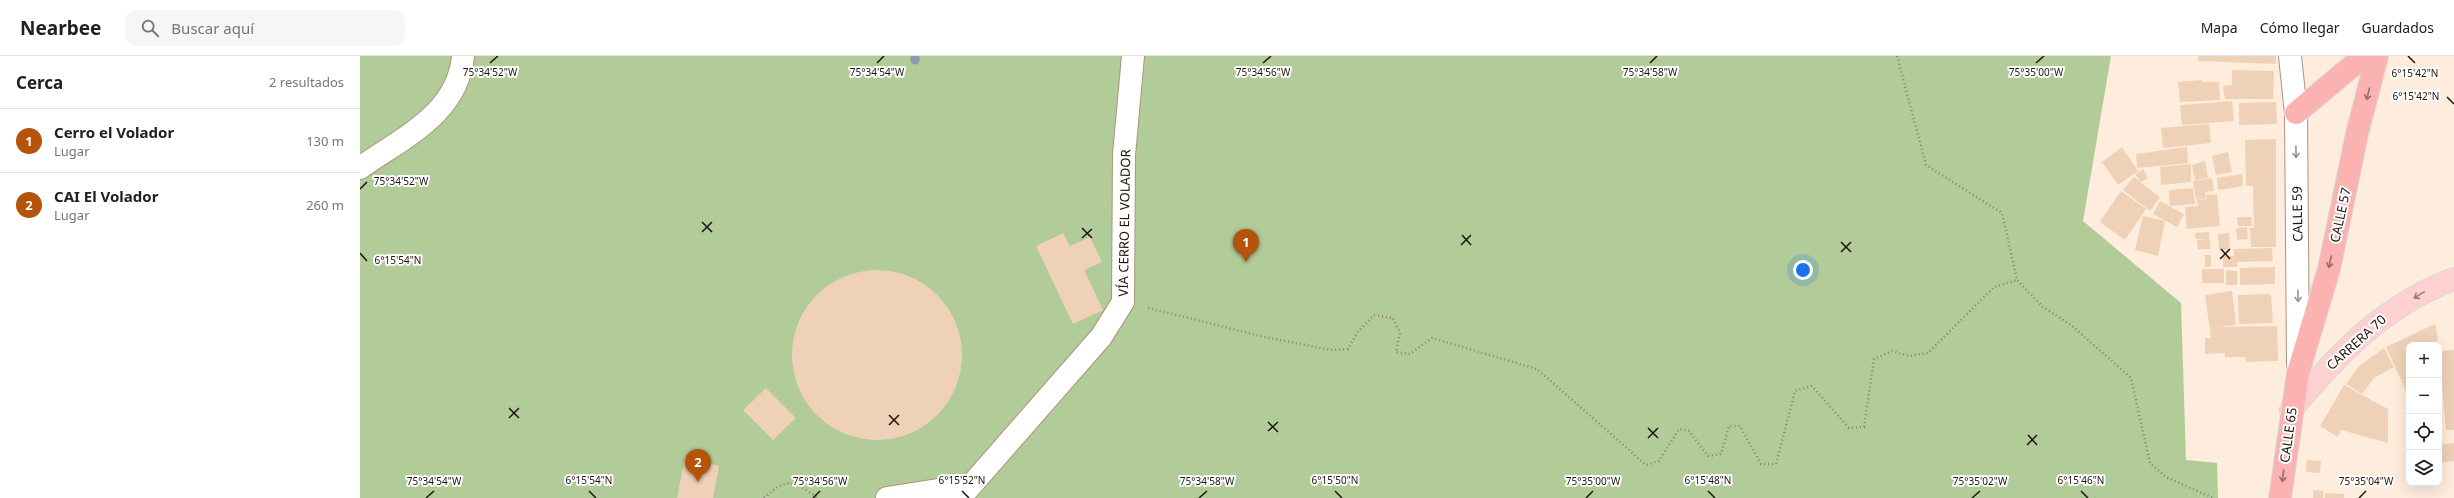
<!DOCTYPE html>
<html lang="es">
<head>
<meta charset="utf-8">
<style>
  :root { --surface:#fff; --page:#f6f6f6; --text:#202124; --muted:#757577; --line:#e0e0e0; --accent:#b45309 }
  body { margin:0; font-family:"Noto Sans",sans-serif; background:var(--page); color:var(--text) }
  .controls { position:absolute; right:12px; bottom:12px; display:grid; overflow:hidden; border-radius:8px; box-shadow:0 4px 16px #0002 }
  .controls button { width:36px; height:36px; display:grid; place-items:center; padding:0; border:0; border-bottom:1px solid var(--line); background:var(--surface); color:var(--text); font:20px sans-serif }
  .you { position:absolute; left:1443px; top:214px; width:14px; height:14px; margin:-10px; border:3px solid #fff; border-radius:50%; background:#1a73e8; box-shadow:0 0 0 6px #1a73e833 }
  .badge { display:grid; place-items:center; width:26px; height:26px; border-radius:50%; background:var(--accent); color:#fff; font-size:13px; font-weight:700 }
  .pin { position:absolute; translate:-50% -33px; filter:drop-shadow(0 1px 2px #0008) }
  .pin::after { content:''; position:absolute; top:21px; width:14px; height:12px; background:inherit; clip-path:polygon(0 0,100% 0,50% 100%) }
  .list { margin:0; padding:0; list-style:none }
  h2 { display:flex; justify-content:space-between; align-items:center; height:52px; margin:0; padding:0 16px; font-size:17px }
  h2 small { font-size:13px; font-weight:400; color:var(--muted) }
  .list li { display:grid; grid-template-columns:26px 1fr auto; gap:12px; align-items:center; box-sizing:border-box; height:64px; padding:0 16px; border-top:1px solid var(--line) }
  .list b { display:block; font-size:15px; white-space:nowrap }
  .list p { margin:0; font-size:13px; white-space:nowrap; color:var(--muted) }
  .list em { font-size:13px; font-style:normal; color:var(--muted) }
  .icon { flex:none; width:22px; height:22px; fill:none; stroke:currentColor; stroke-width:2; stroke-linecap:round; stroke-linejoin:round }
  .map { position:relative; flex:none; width:2094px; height:442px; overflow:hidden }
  header { display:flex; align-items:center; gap:24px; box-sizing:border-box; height:56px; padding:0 20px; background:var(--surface); border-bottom:1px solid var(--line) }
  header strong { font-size:19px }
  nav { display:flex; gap:22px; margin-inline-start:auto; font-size:14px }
  .search { width:280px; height:36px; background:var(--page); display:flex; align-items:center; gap:10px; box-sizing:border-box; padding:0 14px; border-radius:12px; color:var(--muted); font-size:15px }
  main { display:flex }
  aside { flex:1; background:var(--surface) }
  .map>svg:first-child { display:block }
</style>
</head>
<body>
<header>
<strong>Nearbee</strong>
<div class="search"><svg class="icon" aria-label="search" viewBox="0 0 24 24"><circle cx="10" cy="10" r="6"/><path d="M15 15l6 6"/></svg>Buscar aquí</div>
<nav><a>Mapa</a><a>Cómo llegar</a><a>Guardados</a></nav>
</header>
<main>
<aside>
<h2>Cerca<small>2 resultados</small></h2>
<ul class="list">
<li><span class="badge">1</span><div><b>Cerro el Volador</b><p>Lugar</p></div><em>130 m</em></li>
<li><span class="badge">2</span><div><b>CAI El Volador</b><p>Lugar</p></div><em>260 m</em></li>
</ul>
</aside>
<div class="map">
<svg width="2094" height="442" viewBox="0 0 2094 442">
  <rect width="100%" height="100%" fill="#feecdd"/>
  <path fill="#b1cb99" d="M0,0H1751L1723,165L1821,247L1826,404L1857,407L1858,442H0Z"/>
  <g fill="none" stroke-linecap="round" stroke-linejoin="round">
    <path stroke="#8d9bb2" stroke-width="9" d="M555,0V4"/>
  </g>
  <path fill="#efd1b8" d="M1838,0H1916V8L1838,5Z
    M1872,14L1914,15L1913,43H1865L1863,30L1872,29Z
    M1842,24V26H1859L1860,44L1820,46L1818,26Z
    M1872,45L1874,65L1822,69L1820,49Z
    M1916,46L1917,68L1879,69V47Z
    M1849,68L1851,87L1803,92L1801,72Z
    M1916,83V191H1891L1890,172H1894L1893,130H1886L1885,84Z
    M1762,91L1778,115L1758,129L1742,106Z
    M1827,91L1828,107L1777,112L1776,98Z
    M1868,96L1872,116L1856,119L1852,100Z
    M1845,105L1848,122L1835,124L1832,109Z
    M1831,108V126L1801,129L1800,111Z
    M1783,113L1788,122L1781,126L1775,118Z
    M1882,118L1883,130L1858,134L1857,122Z
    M1774,121L1800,141L1790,155L1763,134Z
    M1852,122L1854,135L1845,136L1846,142L1836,144L1833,125Z
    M1833,132L1835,148L1810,150L1809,134Z
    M1761,135L1786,153L1765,184L1740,166Z
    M1857,138L1860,170L1827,173L1825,151L1838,150L1837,144L1847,143L1846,139Z
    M1800,145L1824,158L1817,171L1793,158Z
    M1783,160L1805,165L1798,200L1775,194Z
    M1877,161H1891L1892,170H1878Z
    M1887,171L1888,183L1877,184L1876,172Z
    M1849,176V183H1836L1835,177Z
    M703,177L710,190L730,181L742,206L724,214L743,254L713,268L676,190Z
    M1869,177L1870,194H1859L1858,178Z
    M1850,183V193H1838L1837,184Z
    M1912,192L1913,205L1877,206V211H1863V200H1874V193Z
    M1845,199H1851V211H1845Z
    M1915,211V228L1880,229V212Z
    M1842,213H1864V227H1842Z
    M432 299a85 85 0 1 1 170 0a85 85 0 1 1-170 0Z
    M1866,214L1877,215V229H1866Z
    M1872,235L1876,269L1857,271L1917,270L1918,305L1886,306L1885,301H1865V297L1845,298V282H1851L1845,239Z
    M1911,238L1913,267L1879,268L1878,239Z
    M2075,268L2078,282L2077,289H2049L2047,337L2026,291Z
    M2024,292L2034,311L2014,322L2002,338L1986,328L1999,310Z
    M2094,294V374H2086L2079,295Z
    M1984,329L2028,353V387L1981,374L1978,381L1960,370Z
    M406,332L436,362L413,384L383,354Z
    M2094,387V405L2080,407L2079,389Z
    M325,402L359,410L353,442H317Z
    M1947,404L1961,405L1960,417L1946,416Z
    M1953,434L1964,435L1963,442H1953Z
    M1965,437L1984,438V442H1965Z"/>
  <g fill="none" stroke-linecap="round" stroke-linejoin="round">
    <g stroke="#af937b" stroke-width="24">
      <path id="minor" d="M1930,0L1936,57L1938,308
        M0,112C42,82 98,58 103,0
        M527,442L584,433L595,442
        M600,442L741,281L763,246L764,99L773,0"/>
    </g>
    <g stroke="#dbd9d8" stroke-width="24">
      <path id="major" d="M1931,354C1978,298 2024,249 2094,223"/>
    </g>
    <g stroke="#dbd9d8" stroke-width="24">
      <path id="highway" d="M1936,57L2004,0
        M1920,442L1938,317L1969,213L1997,78L2017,0"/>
    </g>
    <path stroke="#8e8074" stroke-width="2.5" stroke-dasharray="1 3" stroke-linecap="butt" d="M1537,0L1566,109L1642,157L1657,224L1683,251L1711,269L1771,322L1790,407L1806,421L1853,442
      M788,252L905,281L971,294L988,293L997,277L1014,259L1033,262L1040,277L1036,296L1050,298L1072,282L1177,313L1286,409L1299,405L1319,373L1329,375L1348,400L1361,398L1369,370H1380L1401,408H1416L1435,335L1452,330L1489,372L1504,371L1514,303L1532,295L1549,300L1568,297L1634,231L1657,224
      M404,442C428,420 433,425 458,442"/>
    <use href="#minor" stroke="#fff" stroke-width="22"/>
    <use href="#major" stroke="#fdd1d1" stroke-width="22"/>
    <use href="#highway" stroke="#fbb3b2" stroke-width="22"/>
  </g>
  <defs><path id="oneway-shaft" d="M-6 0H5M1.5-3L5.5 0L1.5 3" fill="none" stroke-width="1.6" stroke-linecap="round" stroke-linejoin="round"/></defs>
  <g stroke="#986b67">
    <use href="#oneway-shaft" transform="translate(2008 38) rotate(104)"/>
    <use href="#oneway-shaft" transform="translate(1970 206) rotate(102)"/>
    <use href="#oneway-shaft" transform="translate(1923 420) rotate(97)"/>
  </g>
  <g stroke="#9a9591">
    <use href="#oneway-shaft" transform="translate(1936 96) rotate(89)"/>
    <use href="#oneway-shaft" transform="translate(1938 240) rotate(89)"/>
  </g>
  <use stroke="#997c78" href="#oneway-shaft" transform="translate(2059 239) rotate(149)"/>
  <path fill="none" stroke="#1e140b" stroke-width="1.5" d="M2048,0L2055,7M130,7L138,0M517,7L524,0M903,7L911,0M1290,7L1297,0M1676,7L1684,0M2087,41L2094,48M0,133L7,126M342,166L352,176M722,172L732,182M342,176L352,166M1102,179L1111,189M722,182L732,173M1481,186L1491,196M1101,189L1111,179M1861,193L1870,203M1481,196L1491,186M0,197L7,205M1860,203L1870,193M149,352L159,362M529,359L539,369M149,362L159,352M908,366L918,376M529,369L539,359M1288,372L1298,382M908,375L918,366M1668,379L1677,389M1288,382L1298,372M1667,389L1677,379M229,435L236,442M602,435L609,442M975,435L982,442M1348,435L1355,442M1721,435L1728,442M66,442L74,435M453,442L460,435M839,442L847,435M1226,442L1233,435M1612,442L1620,435M1999,442L2006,435"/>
  <g text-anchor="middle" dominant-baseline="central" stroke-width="4" stroke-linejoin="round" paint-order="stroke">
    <g font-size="13" fill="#1e140b" stroke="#fdfdfd">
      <text transform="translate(1937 158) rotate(-91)">CALLE 59</text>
      <text transform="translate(1980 159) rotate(-78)">CALLE 57</text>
      <text transform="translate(764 167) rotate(-89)">VÍA CERRO EL VOLADOR</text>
      <text transform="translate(1996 286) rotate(-42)">CARRERA 70</text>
      <text transform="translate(1928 379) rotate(-82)">CALLE 65</text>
    </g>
  </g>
  <g font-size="10" text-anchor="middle" fill="#1e140b" stroke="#fdfdfd" stroke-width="4" stroke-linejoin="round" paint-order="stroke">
    <text x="130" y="20">75°34'52"W</text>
    <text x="517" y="20">75°34'54"W</text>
    <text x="903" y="20">75°34'56"W</text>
    <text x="1290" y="20">75°34'58"W</text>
    <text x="1676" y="20">75°35'00"W</text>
    <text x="2055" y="21">6°15'42"N</text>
    <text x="2056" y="44">6°15'42"N</text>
    <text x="41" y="129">75°34'52"W</text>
    <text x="38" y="208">6°15'54"N</text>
    <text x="229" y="428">6°15'54"N</text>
    <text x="602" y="428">6°15'52"N</text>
    <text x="975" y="428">6°15'50"N</text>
    <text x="1348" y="428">6°15'48"N</text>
    <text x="1721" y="428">6°15'46"N</text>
    <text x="74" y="429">75°34'54"W</text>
    <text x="460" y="429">75°34'56"W</text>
    <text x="847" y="429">75°34'58"W</text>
    <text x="1233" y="429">75°35'00"W</text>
    <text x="1620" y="429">75°35'02"W</text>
    <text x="2006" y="429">75°35'04"W</text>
  </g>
</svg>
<div class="controls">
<button>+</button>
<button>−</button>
<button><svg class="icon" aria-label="locate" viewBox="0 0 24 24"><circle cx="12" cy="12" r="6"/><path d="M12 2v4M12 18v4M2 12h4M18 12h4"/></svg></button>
<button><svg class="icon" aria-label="layers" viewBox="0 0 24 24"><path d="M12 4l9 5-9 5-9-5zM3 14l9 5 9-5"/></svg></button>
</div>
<div class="you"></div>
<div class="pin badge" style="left:886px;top:206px">1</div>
<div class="pin badge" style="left:338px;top:426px">2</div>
</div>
</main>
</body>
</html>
